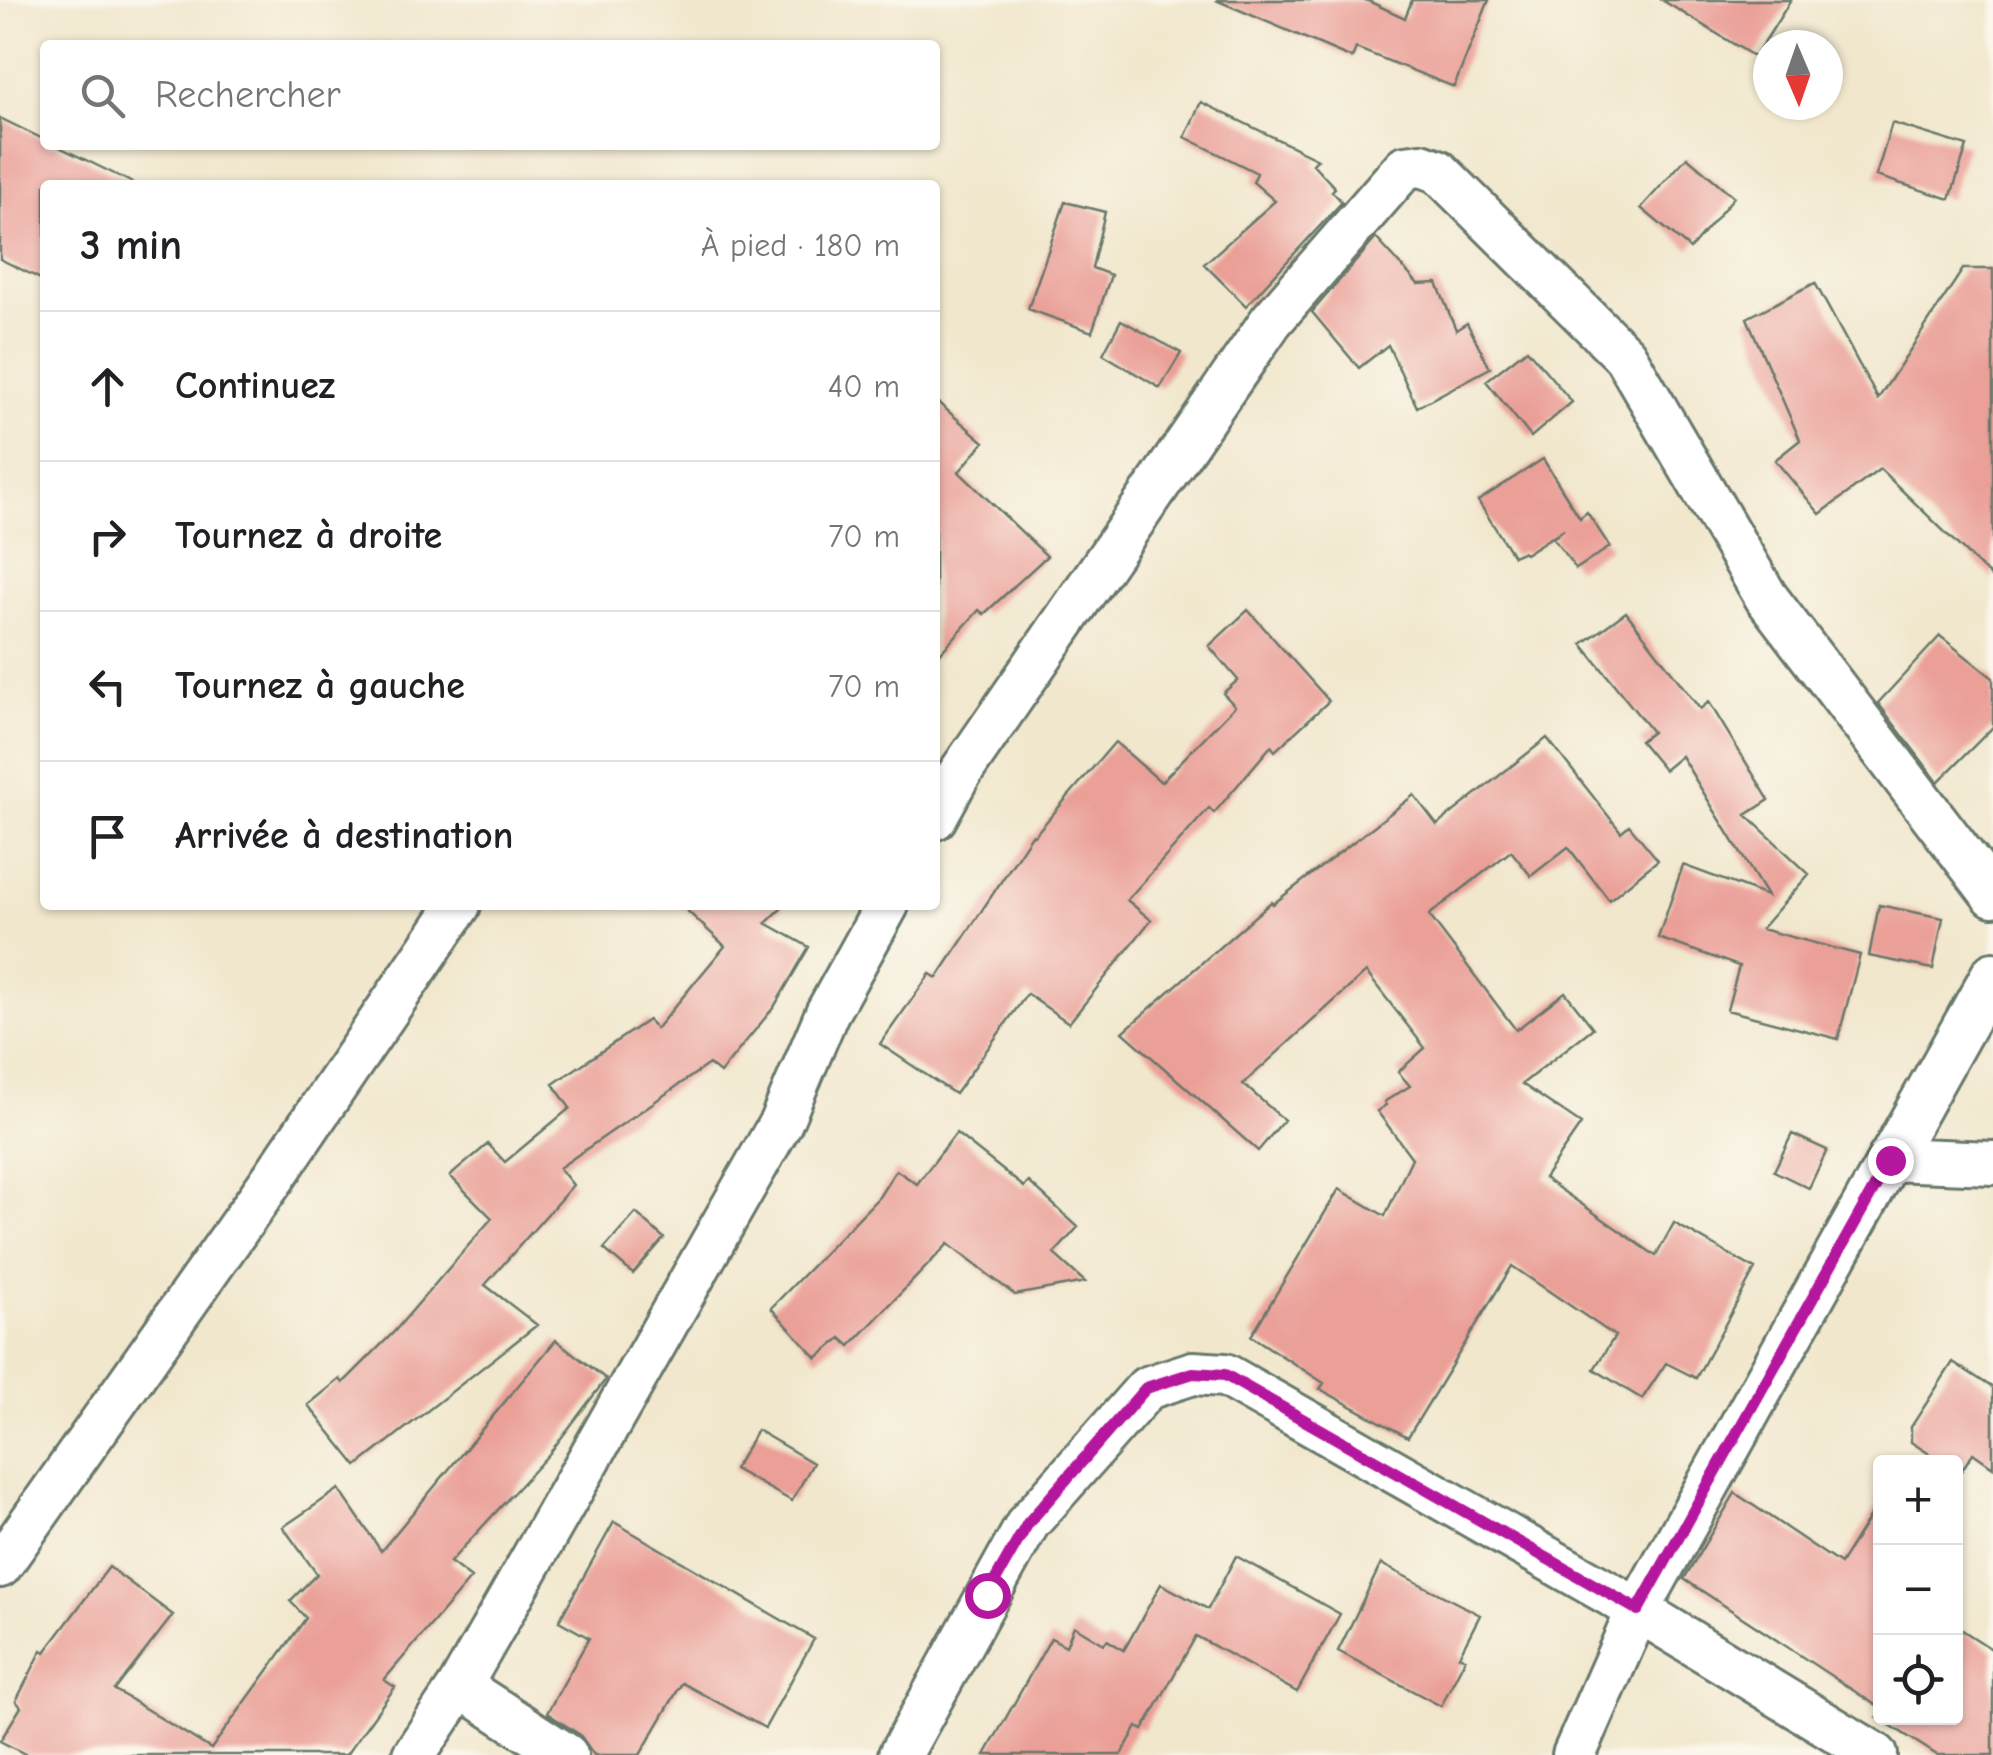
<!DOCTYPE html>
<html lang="fr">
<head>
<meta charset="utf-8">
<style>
  :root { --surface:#fff; --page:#f6f6f6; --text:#202124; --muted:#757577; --line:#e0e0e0 }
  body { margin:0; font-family:"Comic Neue",sans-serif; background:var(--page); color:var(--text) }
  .controls { position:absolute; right:30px; bottom:30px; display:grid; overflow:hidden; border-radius:10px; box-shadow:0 2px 8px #0004 }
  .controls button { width:90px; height:90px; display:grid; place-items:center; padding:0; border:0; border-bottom:2px solid var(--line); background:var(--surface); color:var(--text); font:50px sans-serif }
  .compass { position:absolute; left:1753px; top:30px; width:90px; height:90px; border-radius:50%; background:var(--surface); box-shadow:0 2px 8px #0004; rotate:178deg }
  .stop { position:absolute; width:30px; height:30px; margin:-22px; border:8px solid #b5179e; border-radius:50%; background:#fff }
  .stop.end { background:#b5179e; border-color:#fff; box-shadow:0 2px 10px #0008 }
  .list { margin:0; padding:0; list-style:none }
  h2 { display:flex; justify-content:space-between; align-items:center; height:130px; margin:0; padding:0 40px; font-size:42px }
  h2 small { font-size:32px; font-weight:400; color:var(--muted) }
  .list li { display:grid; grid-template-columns:65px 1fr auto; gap:30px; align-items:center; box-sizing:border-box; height:150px; padding:0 40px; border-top:2px solid var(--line) }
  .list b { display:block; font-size:38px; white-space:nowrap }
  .list em { font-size:32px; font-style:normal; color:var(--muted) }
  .icon { flex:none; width:55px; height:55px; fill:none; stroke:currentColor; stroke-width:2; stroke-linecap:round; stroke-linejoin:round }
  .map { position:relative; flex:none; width:1993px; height:1755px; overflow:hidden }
  .search { position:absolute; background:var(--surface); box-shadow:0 2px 8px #0004; left:40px; top:40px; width:900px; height:110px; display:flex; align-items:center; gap:25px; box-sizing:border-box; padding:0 35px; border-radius:10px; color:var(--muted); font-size:38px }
  .panel { position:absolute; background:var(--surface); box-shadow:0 2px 8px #0004; left:40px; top:180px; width:900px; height:730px; border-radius:10px }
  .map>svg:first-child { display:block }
</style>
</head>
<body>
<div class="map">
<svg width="1993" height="1755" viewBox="0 0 1993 1755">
  <rect width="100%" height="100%" fill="#fbf7ec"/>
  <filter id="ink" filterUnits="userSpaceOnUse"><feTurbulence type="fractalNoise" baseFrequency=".01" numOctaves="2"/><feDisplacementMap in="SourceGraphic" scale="20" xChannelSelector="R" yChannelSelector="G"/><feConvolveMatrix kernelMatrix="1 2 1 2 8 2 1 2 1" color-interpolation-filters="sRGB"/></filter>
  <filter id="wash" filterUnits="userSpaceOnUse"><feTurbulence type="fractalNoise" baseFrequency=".0048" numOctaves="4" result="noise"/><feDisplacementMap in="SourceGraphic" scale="40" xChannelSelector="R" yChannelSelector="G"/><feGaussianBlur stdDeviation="2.25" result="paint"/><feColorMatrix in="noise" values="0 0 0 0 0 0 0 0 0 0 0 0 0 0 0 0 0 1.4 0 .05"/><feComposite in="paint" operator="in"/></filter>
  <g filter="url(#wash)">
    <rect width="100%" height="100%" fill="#f1e7cd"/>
    <g id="blocks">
      <path fill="#ea9f97" d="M1216,0H1366L1405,18L1412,0H1489L1454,87L1356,48L1352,58Z
        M1662,0H1791L1755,57Z
        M1201,102L1318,159L1313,164L1335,188L1332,191L1342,202L1246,306L1204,264L1275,201L1253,182L1257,173L1185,137Z
        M0,118L45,140V145H55L137,185H45V281L0,259Z
        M1892,123L1967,146L1950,199L1876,176Z
        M1687,157L1734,197L1690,249L1641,208Z
        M1065,202L1105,212L1092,268L1111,275L1092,332L1028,309Z
        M1376,238L1418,284L1437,283L1456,330L1467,323L1490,368L1417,407L1388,345L1359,368L1312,312Z
        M1963,269H1993V579L1880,469L1820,514L1775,460L1800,440L1747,318L1815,283L1878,399Z
        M1121,320L1181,353L1160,388L1103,354Z
        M1527,349L1572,402L1531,437L1486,381Z
        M935,400L984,442L959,472L1047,556L984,614L979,610L935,659Z
        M1543,459L1580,518L1587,512L1610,547L1576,569L1553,538L1564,529L1525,554L1522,552L1513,556L1478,501Z
        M1248,610L1329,701L1275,751L1271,746L1214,813L1209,808L1127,900L1151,920L1069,1023L1027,994L955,1094L880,1044L930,974L937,978L1032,835L1034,836L1115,742L1161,782L1235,706L1223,693L1238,680L1209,646Z
        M1626,612L1700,709L1709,702L1769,800L1746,815L1809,874L1761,929L1860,955L1838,1039L1727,1010L1739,966L1658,938L1683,865L1767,896L1681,756L1664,770L1640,741L1652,732L1582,644Z
        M1940,636L1993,678V727L1938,782L1878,703Z
        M1547,738L1621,832L1629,825L1658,860L1609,900L1568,847L1531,876L1511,851L1429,915L1516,1030L1565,992L1593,1028L1522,1084L1581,1124L1544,1178L1656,1256L1674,1223L1755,1269L1696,1378L1666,1363L1642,1399L1594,1369L1615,1336L1512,1266L1408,1437L1320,1389L1324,1383L1251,1336L1339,1189L1385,1216L1412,1158L1377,1111L1386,1105L1384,1102L1410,1086L1398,1072L1425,1048L1366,972L1243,1084L1284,1120L1258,1151L1123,1032L1271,902L1273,904L1414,795L1437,825Z
        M681,905H785L766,923L809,947L774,1007L720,1073L709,1064L559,1168L573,1185L485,1285L537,1325L357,1466L308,1405L340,1379L343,1383L393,1333L492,1218L450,1176L488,1144L505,1162L570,1108L553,1084L648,1020L656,1029L725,946Z
        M1879,905L1943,918L1933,969L1869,956Z
        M956,1133L1024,1187L1029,1182L1078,1227L1054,1254L1085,1282L1015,1295L948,1244L850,1346L841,1338L817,1358L771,1308L879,1197L896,1170L917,1184Z
        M1792,1134L1827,1150L1809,1188L1774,1171Z
        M636,1213L664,1238L633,1274L604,1249Z
        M556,1340L606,1379L549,1454L450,1562L471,1578L384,1680L395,1687L346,1755H27L0,1741L21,1707L16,1701L42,1650L45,1652L109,1567L173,1615L115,1690L211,1749L306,1618L290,1601L317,1574L283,1527L339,1489L381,1551Z
        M1953,1362L1993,1388V1467L1973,1453L1959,1474L1956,1472V1462H1942L1911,1442V1427Z
        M757,1430L813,1463L792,1501L734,1469Z
        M1735,1493L1840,1564L1880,1500V1708L1684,1579Z
        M614,1522L814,1639L765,1728L682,1683L640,1755H594L580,1735L547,1713L589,1638L559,1621Z
        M1236,1556L1340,1614L1297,1692L1196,1636L1143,1730L1137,1727L1121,1755H985L1051,1638L1066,1646L1074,1626L1104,1644L1107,1640L1124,1650L1161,1584L1208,1609Z
        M1381,1564L1480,1615L1459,1656L1465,1659L1441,1706L1338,1651Z
        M1956,1626L1993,1650V1755H1937L1879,1718H1956Z"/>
    </g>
  </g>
  <g filter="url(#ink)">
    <use href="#blocks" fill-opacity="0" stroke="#68786a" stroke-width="2.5"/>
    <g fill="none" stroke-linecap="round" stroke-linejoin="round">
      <g stroke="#68786a" stroke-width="48">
        <path id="street" d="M935,818L958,776L1271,321L1405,167L1421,165L1438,171L1625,356L1766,597L1993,895
          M1889,1159L1993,1163
          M0,1566L274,1177L459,905
          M460,1686L781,1122L827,1013L887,905
          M414,1755L460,1686L566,1755
          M900,1755L1028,1523L1147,1388L1193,1373L1225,1375L1638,1610L1876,1755
          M1574,1755L1638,1610L1993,974"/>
      </g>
      <use href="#street" stroke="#fff" stroke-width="42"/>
    </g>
  </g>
  <g fill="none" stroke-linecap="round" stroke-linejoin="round" filter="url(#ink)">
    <path stroke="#b5179e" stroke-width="12" d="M987,1595L1028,1523L1146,1388L1193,1373L1225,1375L1638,1610L1890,1160"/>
  </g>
</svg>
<div class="controls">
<button>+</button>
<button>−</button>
<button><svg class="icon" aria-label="locate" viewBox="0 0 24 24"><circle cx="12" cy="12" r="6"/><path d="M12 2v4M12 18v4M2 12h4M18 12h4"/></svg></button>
</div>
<svg class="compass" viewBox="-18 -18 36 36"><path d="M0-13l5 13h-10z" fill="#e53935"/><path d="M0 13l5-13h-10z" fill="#757577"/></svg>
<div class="stop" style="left:987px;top:1595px"></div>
<div class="stop end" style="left:1890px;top:1160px"></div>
<div class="search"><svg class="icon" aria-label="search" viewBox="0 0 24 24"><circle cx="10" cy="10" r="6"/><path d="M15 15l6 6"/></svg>Rechercher</div>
<section class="panel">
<h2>3 min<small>À pied · 180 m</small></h2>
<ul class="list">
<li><svg class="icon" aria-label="ahead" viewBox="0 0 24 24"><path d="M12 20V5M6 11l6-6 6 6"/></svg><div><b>Continuez</b></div><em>40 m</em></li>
<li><svg class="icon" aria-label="right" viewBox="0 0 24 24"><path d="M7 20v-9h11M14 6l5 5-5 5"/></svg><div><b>Tournez à droite</b></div><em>70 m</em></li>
<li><svg class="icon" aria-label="left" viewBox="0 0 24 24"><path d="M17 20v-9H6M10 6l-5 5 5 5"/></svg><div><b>Tournez à gauche</b></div><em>70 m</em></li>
<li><svg class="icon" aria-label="arrive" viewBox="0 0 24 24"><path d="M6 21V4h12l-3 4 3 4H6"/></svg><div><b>Arrivée à destination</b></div></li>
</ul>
</section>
</div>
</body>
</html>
